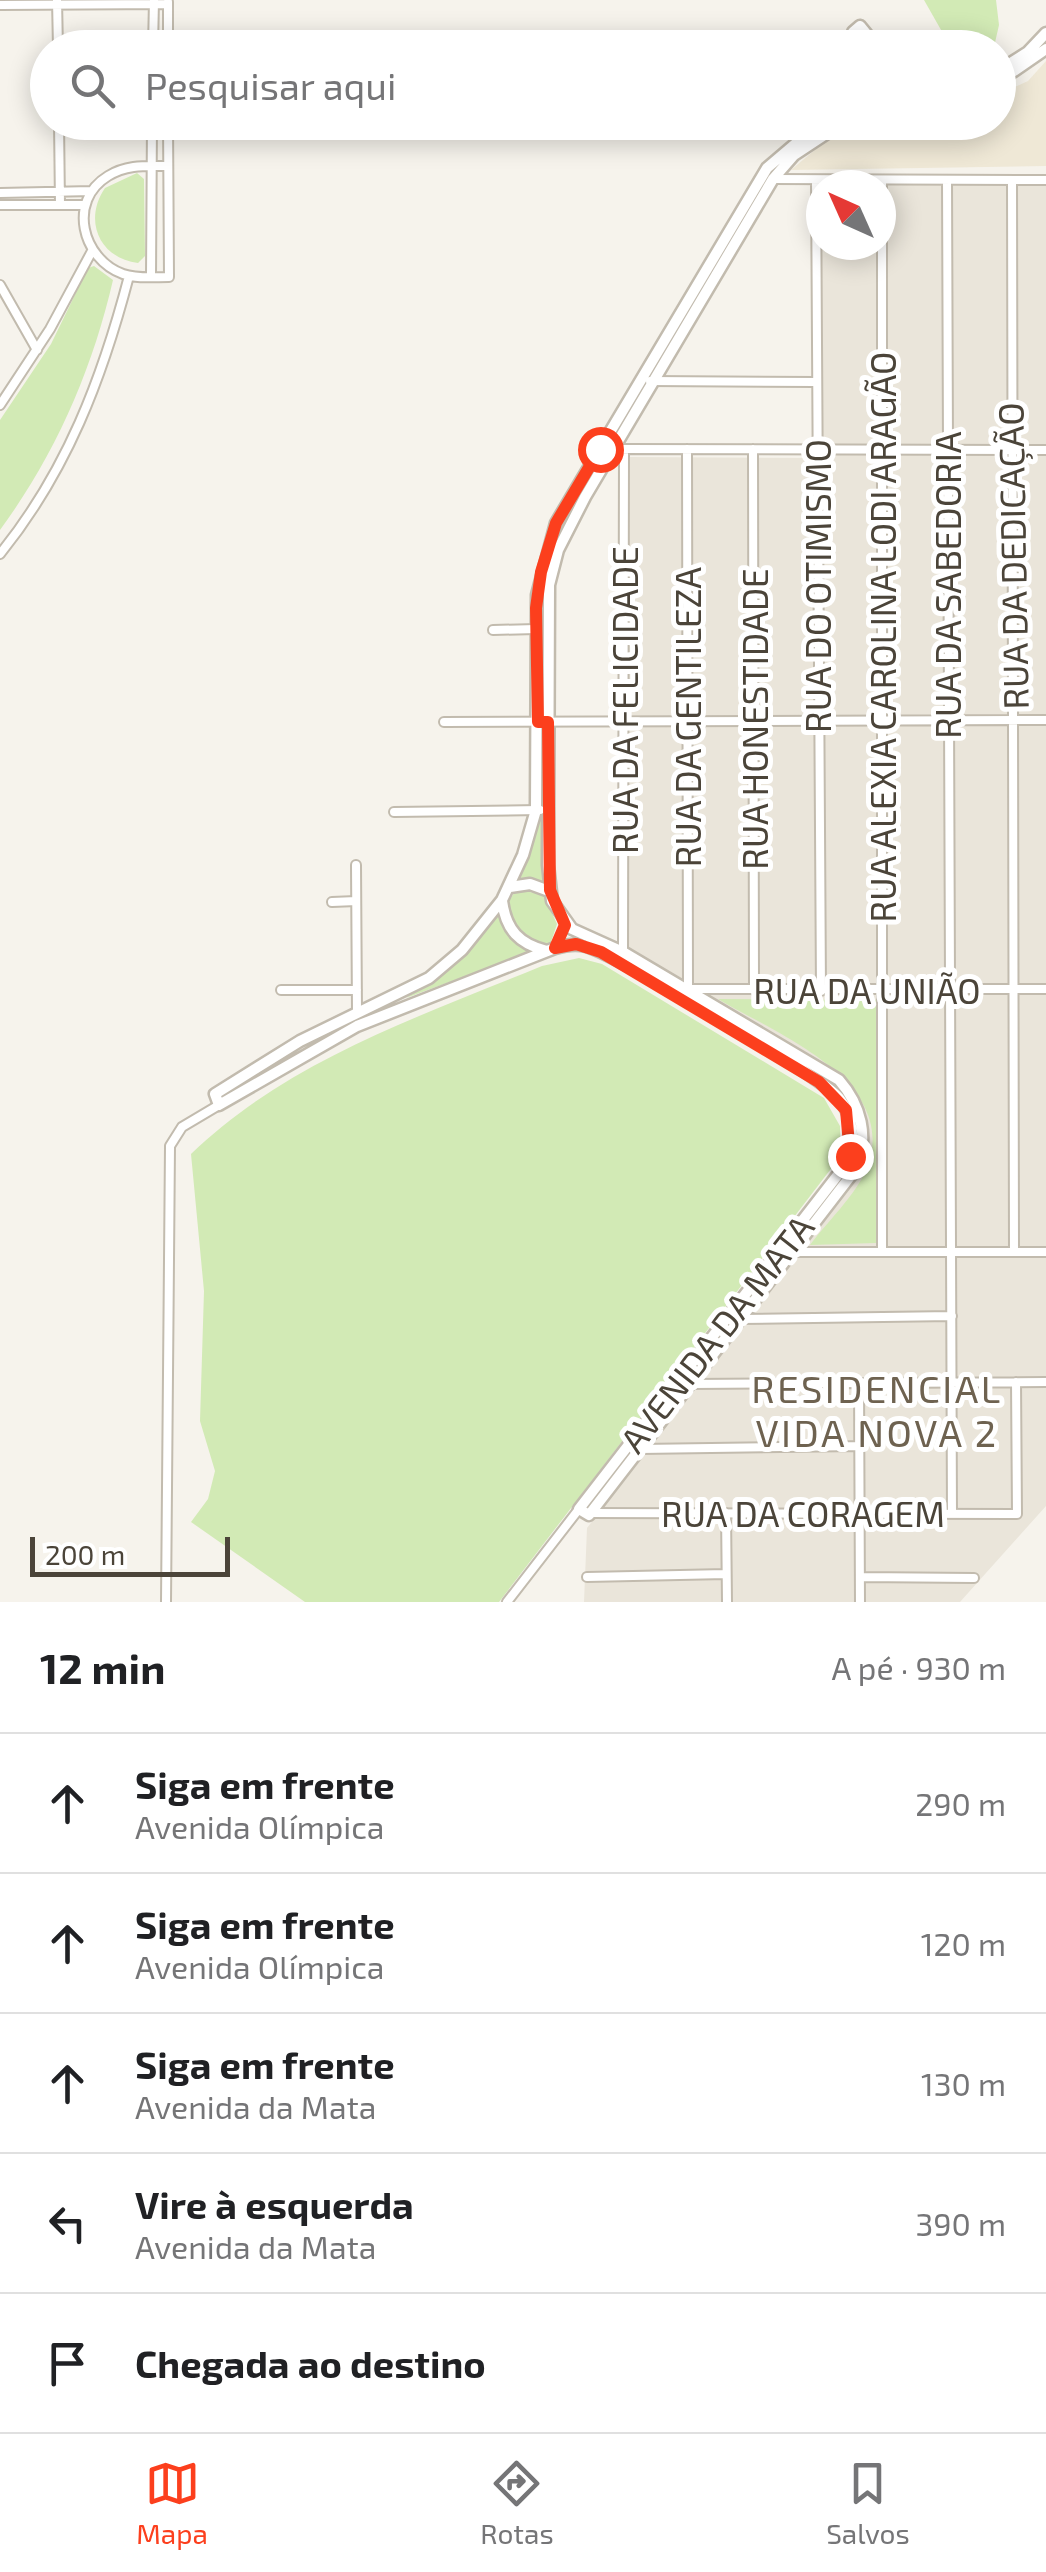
<!DOCTYPE html>
<html lang="pt">
<head>
<meta charset="utf-8">
<style>
  :root { --surface:#fff; --page:#f2f2f2; --text:#202124; --muted:#757577; --line:#e0e0e0; --accent:#fc3f1d }
  body { margin:0; font-family:"Exo 2",sans-serif; background:var(--page); color:var(--text) }
  .compass { position:absolute; left:806px; top:170px; width:90px; height:90px; border-radius:50%; background:var(--surface); box-shadow:0 5px 25px #0003; rotate:315deg }
  .scale { position:absolute; left:30px; bottom:25px; width:200px; box-sizing:border-box; padding-left:10px; border:5px solid #4b4439; border-top:0; font-size:28px; line-height:35px; white-space:nowrap; color:#4b4439; -webkit-text-stroke:8px #fff; paint-order:stroke }
  .stop { position:absolute; width:30px; height:30px; margin:-22px; border:8px solid #fc3f1d; border-radius:50%; background:#fff }
  .stop.end { background:#fc3f1d; border-color:#fff; box-shadow:0 2px 10px #0008 }
  .list { margin:0; padding:0; list-style:none }
  h2 { display:flex; justify-content:space-between; align-items:center; height:130px; margin:0; padding:0 40px; font-size:42px }
  h2 small { font-size:32px; font-weight:400; color:var(--muted) }
  .list li { display:grid; grid-template-columns:65px 1fr auto; gap:30px; align-items:center; box-sizing:border-box; height:140px; padding:0 40px; border-top:2px solid var(--line) }
  .list b { display:block; font-size:38px; white-space:nowrap }
  .list p { margin:0; font-size:32px; white-space:nowrap; color:var(--muted) }
  .list em { font-size:32px; font-style:normal; color:var(--muted) }
  .icon { flex:none; width:55px; height:55px; fill:none; stroke:currentColor; stroke-width:2; stroke-linecap:round; stroke-linejoin:round }
  .map { position:relative; flex:none; width:1046px; height:1602px; overflow:hidden }
  .search { position:absolute; background:var(--surface); box-shadow:0 5px 25px #0003; left:30px; right:30px; top:30px; height:110px; display:flex; align-items:center; gap:25px; box-sizing:border-box; padding:0 35px; border-radius:55px; color:var(--muted); font-size:38px }
  .sheet { height:830px; background:var(--surface) }
  nav { display:flex; justify-content:space-around; align-items:center; box-sizing:border-box; height:140px; border-top:2px solid var(--line); background:var(--surface); font-size:28px; color:var(--muted) }
  nav a { display:grid; justify-items:center; gap:5px }
  nav .on { color:var(--accent) }
  .map>svg:first-child { display:block }
</style>
</head>
<body>
<div class="map">
<svg width="1046" height="1602" viewBox="0 0 1046 1602">
  <rect width="100%" height="100%" fill="#f6f3ec"/>
  <path fill="#eae5da" d="M881,185H1046V1506L960,1602H584L587,1528L863,1172L868,1150L864,1112L857,1096L836,1073L629,949V457L821,458L820,186L821,245H881Z"/>
  <path fill="#efe8d6" d="M1046,61V166L791,170L822,144L864,123L998,122L999,94L1028,81Z"/>
  <path fill="#d2eab5" d="M924,0H996L999,25L994,47L949,44Z
    M137,173L144,179L145,256L138,263C99,258 83,220 105,188Z
    M94,266L113,280C92,371 55,455 0,530V420L51,344L88,268Z
    M543,816L544,882L519,880L540,817Z
    M516,890L543,894L557,924L550,945C525,946 513,927 507,904Z
    M499,914L510,938L531,952L406,998L451,968Z
    M579,958L602,964L824,1098L840,1126V1157L499,1602H305L191,1522L208,1499L215,1471L200,1421L204,1291L191,1154C288,1060 419,1017 542,966Z
    M718,999L879,1000L876,1243L810,1245C827,1222 855,1196 866,1170C903,1082 776,1034 718,999Z"/>
  <g fill="none" stroke-linecap="round" stroke-linejoin="round">
    <g stroke="#c2bbae" stroke-width="12">
      <path id="minor" d="M57,0L58,48
        M168,2V48
        M0,5L168,4
        M153,48L154,0
        M59,122L60,205
        M168,122L169,277C154,277 137,279 123,274C82,259 67,201 108,176C127,164 147,166 168,166
        M773,179L1046,180
        M816,180L821,991
        M947,180L952,1514
        M1012,180L1014,1252
        M882,181V1252
        M0,193L92,191
        M0,205H85
        M151,277L152,122
        M0,285L37,350
        M650,381L816,382
        M0,405L50,329L92,251
        M620,449L1046,450
        M687,449L688,989H1046
        M753,449L754,990
        M0,554C67,471 102,379 129,276
        M493,630L536,629
        M444,722L1046,720
        M394,812L540,810
        M356,865L357,1012
        M332,902L356,901
        M623,952L624,449
        M281,990H357
        M789,1252H1046
        M740,1319L952,1316
        M859,1383L860,1602
        M690,1384L1046,1382
        M640,1449L859,1446
        M590,1513L1017,1514L1016,1382
        M726,1513L727,1602
        M587,1577L726,1574
        M860,1577L974,1578
        M166,1602L170,1146L182,1127L219,1105
        M507,1602L579,1509"/>
    </g>
    <g stroke="#c2bbae" stroke-width="15">
      <path id="tertiary" d="M866,48L853,32L860,26L878,48
        M998,71L1028,52L1046,33
        M998,82L1046,49
        M510,887L530,884L549,891
        M502,901C506,930 519,944 547,951
        M219,1105L357,1026L555,948C565,945 575,943 586,946C616,954 819,1074 839,1098C853,1115 856,1143 847,1163L579,1509L589,1515L856,1169C869,1137 861,1105 839,1080L623,952L572,929L552,901L548,865L549,585L558,550L585,497L773,179L794,155L844,122
        M219,1105L215,1094L300,1041L429,978L462,950L502,900L523,855L536,810L537,595L556,523L767,168L821,122"/>
    </g>
    <use href="#minor" stroke="#fff" stroke-width="8"/>
    <use href="#tertiary" stroke="#fff" stroke-width="10"/>
  </g>
  <g fill="none" stroke-linecap="round" stroke-linejoin="round">
    <path stroke="#fc3f1d" stroke-width="12" d="M600,449L556,523L541,572L536,608L538,722H548L550,890L565,925L555,948L576,944L601,952L819,1082L846,1110L850,1156"/>
  </g>
  <g text-anchor="middle" dominant-baseline="central" stroke-width="10" stroke-linejoin="round" paint-order="stroke">
    <g font-size="35" fill="#4b4439" stroke="#fff">
      <text transform="translate(1012 556) rotate(-91)">RUA DA DEDICAÇÃO</text>
      <text transform="translate(947 585) rotate(-90)">RUA DA SABEDORIA</text>
      <text transform="translate(817 586) rotate(-90)">RUA DO OTIMISMO</text>
      <text transform="translate(882 637) rotate(-90)">RUA ALEXIA CAROLINA LODI ARAGÃO</text>
      <text transform="translate(624 700) rotate(-90)">RUA DA FELICIDADE</text>
      <text transform="translate(687 717) rotate(-90)">RUA DA GENTILEZA</text>
      <text transform="translate(754 719) rotate(-90)">RUA HONESTIDADE</text>
      <text x="867" y="990">RUA DA UNIÃO</text>
      <text transform="translate(716 1333) rotate(-52)">AVENIDA DA MATA</text>
      <text x="803" y="1513">RUA DA CORAGEM</text>
    </g>
    <g font-size="38" letter-spacing="2.5" fill="#6e6250" stroke="#fff">
      <text x="877" y="1388">RESIDENCIAL<tspan x="877" dy="44">VIDA NOVA 2</tspan></text>
    </g>
  </g>
</svg>
<svg class="compass" viewBox="-18 -18 36 36"><path d="M0-13l5 13h-10z" fill="#e53935"/><path d="M0 13l5-13h-10z" fill="#757577"/></svg>
<div class="scale">200 m</div>
<div class="stop" style="left:600px;top:449px"></div>
<div class="stop end" style="left:850px;top:1156px"></div>
<div class="search"><svg class="icon" aria-label="search" viewBox="0 0 24 24"><circle cx="10" cy="10" r="6"/><path d="M15 15l6 6"/></svg>Pesquisar aqui</div>
</div>
<section class="sheet">
<h2>12 min<small>A pé · 930 m</small></h2>
<ul class="list">
<li><svg class="icon" aria-label="ahead" viewBox="0 0 24 24"><path d="M12 20V5M6 11l6-6 6 6"/></svg><div><b>Siga em frente</b><p>Avenida Olímpica</p></div><em>290 m</em></li>
<li><svg class="icon" aria-label="ahead" viewBox="0 0 24 24"><path d="M12 20V5M6 11l6-6 6 6"/></svg><div><b>Siga em frente</b><p>Avenida Olímpica</p></div><em>120 m</em></li>
<li><svg class="icon" aria-label="ahead" viewBox="0 0 24 24"><path d="M12 20V5M6 11l6-6 6 6"/></svg><div><b>Siga em frente</b><p>Avenida da Mata</p></div><em>130 m</em></li>
<li><svg class="icon" aria-label="left" viewBox="0 0 24 24"><path d="M17 20v-9H6M10 6l-5 5 5 5"/></svg><div><b>Vire à esquerda</b><p>Avenida da Mata</p></div><em>390 m</em></li>
<li><svg class="icon" aria-label="arrive" viewBox="0 0 24 24"><path d="M6 21V4h12l-3 4 3 4H6"/></svg><div><b>Chegada ao destino</b></div></li>
</ul>
</section>
<nav>
<a class="on"><svg class="icon" aria-label="map" viewBox="0 0 24 24"><path d="M3 6l6-2 6 2 6-2v14l-6 2-6-2-6 2zM9 4v14M15 6v14"/></svg>Mapa</a>
<a><svg class="icon" aria-label="directions" viewBox="0 0 24 24"><path d="M12 3l9 9-9 9-9-9zM9 14v-3h6M13 9l2 2-2 2"/></svg>Rotas</a>
<a><svg class="icon" aria-label="saved" viewBox="0 0 24 24"><path d="M7 4h10v16l-5-4-5 4z"/></svg>Salvos</a>
</nav>
</body>
</html>
